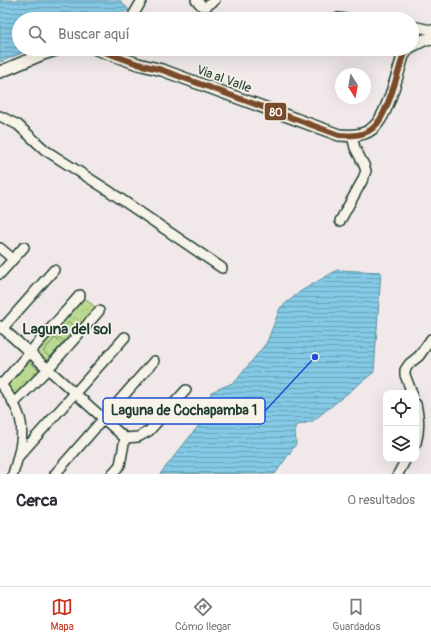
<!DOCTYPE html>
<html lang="es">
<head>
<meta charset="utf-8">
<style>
  :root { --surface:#fff; --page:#f7f7f7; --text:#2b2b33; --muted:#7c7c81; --line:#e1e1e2; --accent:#c8321e }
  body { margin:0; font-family:Pangolin,sans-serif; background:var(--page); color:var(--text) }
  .controls { position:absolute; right:12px; bottom:12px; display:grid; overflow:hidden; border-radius:8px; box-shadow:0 4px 16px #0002 }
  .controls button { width:36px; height:36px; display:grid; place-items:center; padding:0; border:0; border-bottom:1px solid var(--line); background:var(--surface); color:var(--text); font:20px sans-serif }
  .compass { position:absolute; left:335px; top:68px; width:36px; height:36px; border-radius:50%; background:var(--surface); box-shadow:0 4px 16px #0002; rotate:169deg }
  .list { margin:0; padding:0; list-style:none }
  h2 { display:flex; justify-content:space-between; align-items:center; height:52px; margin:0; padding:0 16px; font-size:17px }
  h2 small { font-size:13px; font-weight:400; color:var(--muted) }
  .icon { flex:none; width:22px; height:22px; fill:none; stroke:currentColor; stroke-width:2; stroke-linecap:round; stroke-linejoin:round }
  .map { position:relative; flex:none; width:431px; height:474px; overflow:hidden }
  .search { position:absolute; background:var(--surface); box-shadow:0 4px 16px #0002; left:12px; right:12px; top:12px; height:44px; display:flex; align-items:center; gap:10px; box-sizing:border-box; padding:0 14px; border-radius:22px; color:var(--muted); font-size:15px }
  .sheet { height:112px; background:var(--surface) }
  nav { display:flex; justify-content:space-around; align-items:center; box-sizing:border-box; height:56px; border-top:1px solid var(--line); background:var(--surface); font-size:11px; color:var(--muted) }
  nav a { display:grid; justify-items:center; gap:2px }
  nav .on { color:var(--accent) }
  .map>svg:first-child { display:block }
</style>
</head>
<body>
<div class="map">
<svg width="431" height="474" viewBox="0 0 431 474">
  <defs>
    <pattern id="park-crowns" width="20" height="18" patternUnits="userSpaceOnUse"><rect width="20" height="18" fill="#bcd992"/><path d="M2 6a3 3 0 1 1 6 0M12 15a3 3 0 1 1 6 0" fill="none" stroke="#a1bb7e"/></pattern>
    <pattern id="water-rules" width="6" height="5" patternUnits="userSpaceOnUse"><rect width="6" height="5" fill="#84c9e5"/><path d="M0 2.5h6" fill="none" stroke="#6ba4ba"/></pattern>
  </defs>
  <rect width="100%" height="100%" fill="#f1e9e9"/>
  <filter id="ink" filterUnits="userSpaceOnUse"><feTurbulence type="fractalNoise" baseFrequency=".025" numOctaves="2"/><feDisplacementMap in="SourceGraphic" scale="8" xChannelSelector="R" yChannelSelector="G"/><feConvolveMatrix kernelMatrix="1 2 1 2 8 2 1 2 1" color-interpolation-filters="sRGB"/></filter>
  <g filter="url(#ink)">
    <path fill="url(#park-crowns)" stroke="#6e8b63" d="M84,297L96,308L48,363L36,352Z
      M28,361L39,370L15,395L7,384Z"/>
    <path fill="#bcd992" stroke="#6e8b63" d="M69,322L76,329L64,342L57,335Z
      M55,338L62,344L50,357L43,351Z"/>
    <path fill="url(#water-rules)" stroke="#5c919e" d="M0,0H120L129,10L119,14L115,19H19V49H31L0,62Z
      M337,270L381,272L374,372L313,421L295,426L296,444L275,474H160L207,415L211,392L235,382L267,342L280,308L301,291Z"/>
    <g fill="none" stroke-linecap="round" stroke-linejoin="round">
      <g stroke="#1f3d34" stroke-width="12">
        <path id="minor" d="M196,0L202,6H207L215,0
          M338,18L345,19
          M131,19L142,0
          M412,26L431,30
          M0,116L18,125L45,150L106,189L222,268
          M340,221L362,181L366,171L364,165L355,148L352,136
          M0,248L13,259
          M0,274L24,247
          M0,326L125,438
          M2,329L54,270
          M0,383C8,394 16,405 20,418C25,436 18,457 13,474
          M1,385L80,295
          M412,393L405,375V370L409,364L419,356L431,339
          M14,403L48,369L99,311
          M416,404C419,418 420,429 416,443
          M18,457L125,337
          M55,474L154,361
          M112,474L120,465L125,438L138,437L149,431L186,390
          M398,474L406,459"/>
      </g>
      <g stroke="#1f3d34" stroke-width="14">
        <path id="major" d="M412,46L424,40L431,39
          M96,49L138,64L162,70L339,135C352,136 366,136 375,126C387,115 398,73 403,56L408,49
          M0,72L43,54L59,49"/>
      </g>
      <use href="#minor" stroke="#f7f3e8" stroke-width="9"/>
      <use href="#major" stroke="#f7f3e8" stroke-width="11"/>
      <g stroke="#f7f3e8" stroke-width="9">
        <path id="bus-1" d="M96,49L138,64L162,70L339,135C352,136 366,136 375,126C387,115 398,73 403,56L408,49"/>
      </g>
      <use href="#bus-1" stroke="#7a4b2a" stroke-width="6"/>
    </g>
  </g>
  <g text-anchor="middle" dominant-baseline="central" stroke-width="3.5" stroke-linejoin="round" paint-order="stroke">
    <g font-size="13" fill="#1f3d34" stroke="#f7f3e8">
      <text transform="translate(224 79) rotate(20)">Via al Valle</text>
    </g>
    <g font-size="15" font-weight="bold" fill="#1f3d34" stroke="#f7f3e8">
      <text x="67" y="329">Laguna del sol</text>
    </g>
  </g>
  <path fill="none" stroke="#1d4ed8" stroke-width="1.5" d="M315 357L265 411"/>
  <circle fill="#1d4ed8" stroke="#f7f3e8" stroke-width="1.5" cx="315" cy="357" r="4"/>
  <rect fill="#f7f3e8" stroke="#1d4ed8" stroke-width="1.5" x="103" y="398" width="162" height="26" rx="4"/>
  <g font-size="14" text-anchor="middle" font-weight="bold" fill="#1f3d34">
    <text x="184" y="415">Laguna de Cochapamba 1</text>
  </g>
  <rect stroke="#f7f3e8" stroke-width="1.5" x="264" y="102" width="23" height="19" rx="4" fill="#7a4b2a"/>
  <g font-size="11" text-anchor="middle" font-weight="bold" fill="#fff">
    <text x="276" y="116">80</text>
  </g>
</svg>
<div class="controls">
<button><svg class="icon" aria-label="locate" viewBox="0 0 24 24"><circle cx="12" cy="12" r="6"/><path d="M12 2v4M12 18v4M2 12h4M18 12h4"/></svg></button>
<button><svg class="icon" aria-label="layers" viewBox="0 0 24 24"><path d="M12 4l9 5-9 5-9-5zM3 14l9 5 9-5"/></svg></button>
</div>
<svg class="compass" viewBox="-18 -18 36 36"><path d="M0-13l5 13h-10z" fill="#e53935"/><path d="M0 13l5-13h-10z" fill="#7c7c81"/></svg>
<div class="search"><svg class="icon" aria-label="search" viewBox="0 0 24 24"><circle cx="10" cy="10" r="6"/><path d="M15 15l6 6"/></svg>Buscar aquí</div>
</div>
<section class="sheet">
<h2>Cerca<small>0 resultados</small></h2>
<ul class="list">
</ul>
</section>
<nav>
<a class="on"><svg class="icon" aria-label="map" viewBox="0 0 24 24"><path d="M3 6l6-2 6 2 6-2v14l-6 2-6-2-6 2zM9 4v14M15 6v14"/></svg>Mapa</a>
<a><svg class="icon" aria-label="directions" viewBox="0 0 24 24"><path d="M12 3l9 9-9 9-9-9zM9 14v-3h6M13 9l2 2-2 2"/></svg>Cómo llegar</a>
<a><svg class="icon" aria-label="saved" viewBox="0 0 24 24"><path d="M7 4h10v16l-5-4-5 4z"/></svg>Guardados</a>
</nav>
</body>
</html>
